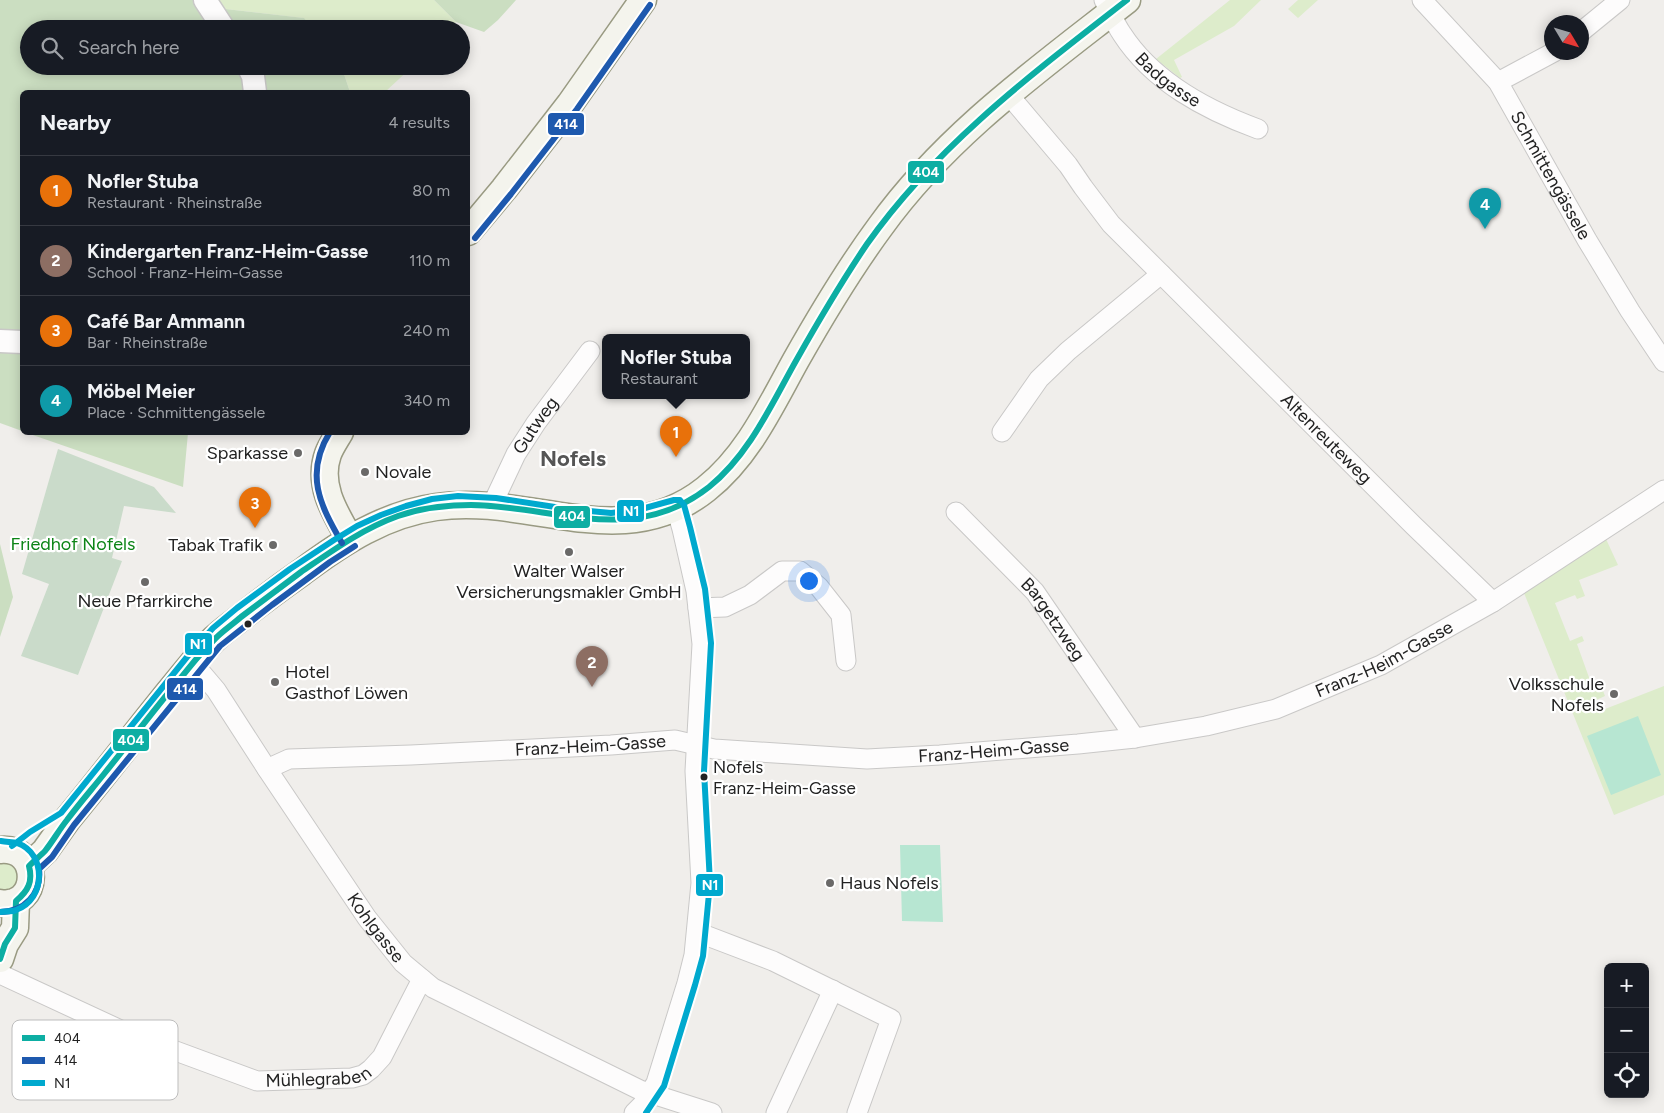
<!DOCTYPE html>
<html lang="en">
<head>
<meta charset="utf-8">
<style>
  :root { --surface:#171b24; --page:#242831; --text:#f1f3f6; --muted:#9ea1a6; --line:#363941; --accent:#8c9099 }
  body { margin:0; font-family:Figtree,sans-serif; background:var(--page); color:var(--text) }
  .controls { position:absolute; right:15px; bottom:15px; display:grid; overflow:hidden; border-radius:8px; box-shadow:0 2px 12px #0003 }
  .controls button { width:45px; height:45px; display:grid; place-items:center; padding:0; border:0; border-bottom:1px solid var(--line); background:var(--surface); color:var(--text); font:25px sans-serif }
  .compass { position:absolute; left:1544px; top:15px; width:45px; height:45px; border-radius:50%; background:var(--surface); box-shadow:0 2px 12px #0003; rotate:128deg }
  .you { position:absolute; left:808px; top:580px; width:18px; height:18px; margin:-12px; border:4px solid #fff; border-radius:50%; background:#1a73e8; box-shadow:0 0 0 8px #1a73e833 }
  .badge { display:grid; place-items:center; width:32px; height:32px; border-radius:50%; background:var(--accent); color:#fff; font-size:16px; font-weight:700 }
  .pin { position:absolute; translate:-50% -41px; filter:drop-shadow(0 1px 2px #0008) }
  .pin::after { content:''; position:absolute; top:26px; width:18px; height:15px; background:inherit; clip-path:polygon(0 0,100% 0,50% 100%) }
  .popup { position:absolute; left:602px; top:334px; width:148px; height:65px; box-sizing:border-box; display:grid; place-content:center; border-radius:8px; background:var(--surface); filter:drop-shadow(0 1px 4px #0005); font-size:16px; white-space:nowrap; color:var(--muted) }
  .popup b { font-size:19px; color:var(--text) }
  .popup::after { content:''; position:absolute; left:50%; top:100%; margin-left:-10px; border:10px solid transparent; border-top-color:var(--surface) }
  .list { margin:0; padding:0; list-style:none }
  h2 { display:flex; justify-content:space-between; align-items:center; height:65px; margin:0; padding:0 20px; font-size:21px }
  h2 small { font-size:16px; font-weight:400; color:var(--muted) }
  .list li { display:grid; grid-template-columns:32px 1fr auto; gap:15px; align-items:center; box-sizing:border-box; height:70px; padding:0 20px; border-top:1px solid var(--line) }
  .list b { display:block; font-size:19px; white-space:nowrap }
  .list p { margin:0; font-size:16px; white-space:nowrap; color:var(--muted) }
  .list em { font-size:16px; font-style:normal; color:var(--muted) }
  .icon { flex:none; width:28px; height:28px; fill:none; stroke:currentColor; stroke-width:2; stroke-linecap:round; stroke-linejoin:round }
  .map { position:relative; flex:none; width:1664px; height:1113px; overflow:hidden }
  .search { position:absolute; background:var(--surface); box-shadow:0 2px 12px #0003; left:20px; top:20px; width:450px; height:55px; display:flex; align-items:center; gap:12px; box-sizing:border-box; padding:0 18px; border-radius:28px; color:var(--muted); font-size:19px }
  .panel { position:absolute; background:var(--surface); box-shadow:0 2px 12px #0003; left:20px; top:90px; width:450px; height:345px; border-radius:8px }
  .map>svg:first-child { display:block }
</style>
</head>
<body>
<div class="map">
<svg width="1664" height="1113" viewBox="0 0 1664 1113">
  <rect width="100%" height="100%" fill="#f0eeeb"/>
  <path fill="#ddeccb" d="M212,0H434L456,22L450,29H312L303,18L217,8Z
    M1230,0H1261L1234,26L1174,60L1182,77L1180,78L1156,59Z
    M1298,0H1318L1298,18L1288,9Z
    M340,66H413L385,92H350L343,71Z
    M1606,539L1618,565L1579,580L1585,596L1577,599L1575,595L1555,603L1570,641L1582,636L1584,641L1577,644L1591,683L1599,680L1605,696L1596,700L1600,711L1664,686V795L1614,815L1524,593Z
    M5,861L18,868L17,888L0,893V862Z"/>
  <path fill="#cbdec1" d="M0,0H195L217,8L304,18L312,29H29V66H340L343,71L350,92H22V431L0,423Z
    M434,0H516L498,20L484,32L456,22Z
    M27,433H188L183,487Z
    M0,544L13,597L0,637Z"/>
  <path fill="#cadbca" d="M58,449L154,487L176,513L124,506L112,558L122,561L78,675L21,656L49,584L22,574Z"/>
  <path fill="#b7e6d2" d="M1638,716L1661,775L1611,795L1587,736Z
    M900,845H940L943,922L902,921Z"/>
  <g fill="none" stroke-linecap="round" stroke-linejoin="round">
    <g stroke="#c9c8c7" stroke-width="21">
      <g id="minor">
        <path id="s1" d="M1104,0C1110,11 1115,24 1122,34C1153,82 1206,110 1258,129"/>
        <path id="s2" d="M1422,0L1498,82L1587,240L1630,311L1664,362"/>
        <path d="M1582,31L1620,0"/>
        <path d="M1498,82L1554,52"/>
        <path id="s3" d="M1008,94L1068,165L1083,187L1111,224L1414,526L1493,602"/>
        <path d="M1002,432L1039,379L1068,351L1161,274"/>
        <path id="s4" d="M492,505L516,454L536,423L590,351"/>
        <path id="s5" d="M956,512L1035,592L1135,738"/>
        <path d="M698,608L725,607L750,595L782,571H800L819,587L841,615L846,661"/>
        <path id="s6" d="M193,663L216,690L267,769L367,918L403,963L433,988L640,1090L712,1113"/>
        <path id="s7" d="M267,769L289,759L411,755L611,745L675,740L714,749L867,759L940,755L1078,744L1135,738L1206,726L1276,709L1381,665L1493,602L1664,490"/>
        <path d="M697,932L773,961L891,1019L857,1113"/>
        <path id="s8" d="M0,974L127,1033L257,1081L352,1078L363,1075L371,1069L382,1057L422,979"/>
        <path d="M634,1113L642,1105L656,1083L687,983L694,955L701,883L695,771L702,644L696,591L682,529L676,508"/>
        <path d="M776,1113L833,990"/>
      </g>
    </g>
    <g stroke="#c9c8c7" stroke-width="25">
      <path id="tertiary" d="M205,0L224,29
        M248,66L253,76L255,92
        M0,341L22,342"/>
    </g>
    <g stroke="#999a82" stroke-width="29">
      <path id="secondary" d="M468,232L504,189L570,104L643,0
        M340,432C336,439 331,446 328,454C317,485 335,513 350,539
        M0,850C42,846 40,909 0,903
        M29,866L45,851L67,820C100,780 132,738 165,697C180,679 195,660 211,642C221,632 233,624 244,615C263,600 282,586 302,572C342,542 385,514 436,507C530,493 622,556 706,489C748,456 771,405 796,360C822,314 849,269 880,227C946,135 1039,69 1127,0
        M0,959L5,944L15,928L16,901"/>
    </g>
    <use href="#minor" stroke="#fdfcfc" stroke-width="19"/>
    <use href="#tertiary" stroke="#fdfcfc" stroke-width="22"/>
    <use href="#secondary" stroke="#f4f4ed" stroke-width="26"/>
    <g stroke="#fff" stroke-width="10">
      <path id="bus-1" d="M0,959L5,944L15,928L16,901C28,891 33,882 29,866C34,861 40,856 45,851C53,841 59,830 67,820C79,804 92,789 104,774C129,743 153,711 179,680C190,667 200,653 213,641C221,632 232,625 241,617C261,602 281,587 301,572C332,551 362,529 398,516C421,508 446,505 471,505C555,506 633,547 709,487C750,454 772,403 797,359C819,320 842,281 867,244C937,145 1032,74 1127,0"/>
    </g>
    <g stroke="#fff" stroke-width="10">
      <path id="bus-2" d="M475,238L511,194L577,109L650,5
        M330,432C304,474 320,505 342,543
        M0,912C24,912 42,894 39,869L52,857L74,825L220,646L272,605L330,562L355,546"/>
    </g>
    <g stroke="#fff" stroke-width="10">
      <path id="bus-3" d="M12,846L30,832L61,813L187,657L213,628L237,608L290,569L334,540L357,526L381,515L406,506L432,499L458,496L496,498L568,509L611,513L638,510L674,500H680L684,505L690,527L705,589L711,643L704,771L710,883L703,956L695,985L664,1086L646,1113
        M0,912C5,911 12,912 16,910C46,900 47,853 17,843C12,842 6,842 1,841"/>
    </g>
    <use href="#bus-1" stroke="#0daea3" stroke-width="6"/>
    <use href="#bus-2" stroke="#1e59ae" stroke-width="6"/>
    <use href="#bus-3" stroke="#00a9ce" stroke-width="6"/>
  </g>
  <g fill="#6a6968" stroke="#fff" stroke-width="2">
    <circle cx="298" cy="453" r="5"/>
    <circle cx="365" cy="472" r="5"/>
    <circle cx="273" cy="545" r="5"/>
    <circle cx="569" cy="552" r="5"/>
    <circle cx="145" cy="582" r="5"/>
    <circle cx="275" cy="682" r="5"/>
    <circle cx="1614" cy="694" r="5"/>
    <circle cx="830" cy="883" r="5"/>
  </g>
  <g fill="#222" stroke="#fff" stroke-width="2">
    <circle cx="248" cy="624" r="4.5"/>
    <circle cx="704" cy="777" r="4.5"/>
  </g>
  <g text-anchor="middle" dominant-baseline="central" stroke-width="4.5" stroke-linejoin="round" paint-order="stroke">
    <g font-size="17" fill="#222" stroke="#fff" text-anchor="start">
      <text x="713" y="767">Nofels<tspan x="713" dy="21">Franz-Heim-Gasse</tspan></text>
    </g>
    <g font-size="18" fill="#222" stroke="#fff">
      <text stroke="none"><textPath href="#s1" startOffset="104">Badgasse</textPath></text>
      <text stroke="none"><textPath href="#s2" startOffset="219">Schmittengässele</textPath></text>
      <text stroke="none"><textPath href="#s4" startOffset="91">Gutweg</textPath></text>
      <text stroke="none"><textPath href="#s3" startOffset="470">Altenreuteweg</textPath></text>
      <text stroke="none"><textPath href="#s5" startOffset="145">Bargetzweg</textPath></text>
      <text stroke="none"><textPath href="#s7" startOffset="1136">Franz-Heim-Gasse</textPath></text>
      <text stroke="none"><textPath href="#s7" startOffset="326">Franz-Heim-Gasse</textPath></text>
      <text stroke="none"><textPath href="#s7" startOffset="731">Franz-Heim-Gasse</textPath></text>
      <text stroke="none"><textPath href="#s6" startOffset="322">Kohlgasse</textPath></text>
      <text stroke="none"><textPath href="#s8" startOffset="340">Mühlegraben</textPath></text>
    </g>
    <g font-size="18" fill="#222" stroke="#fff" text-anchor="end">
      <text x="288" y="453">Sparkasse</text>
      <text x="375" y="472" text-anchor="start">Novale</text>
      <text x="263" y="545">Tabak Trafik</text>
      <text x="569" y="571" text-anchor="middle">Walter Walser<tspan x="569" dy="21">Versicherungsmakler GmbH</tspan></text>
      <text x="145" y="601" text-anchor="middle">Neue Pfarrkirche</text>
      <text x="285" y="672" text-anchor="start">Hotel<tspan x="285" dy="21">Gasthof Löwen</tspan></text>
      <text x="1604" y="684">Volksschule<tspan x="1604" dy="21">Nofels</tspan></text>
      <text x="840" y="883" text-anchor="start">Haus Nofels</text>
    </g>
    <g font-size="18" fill="#0c8416" stroke="#fff">
      <text x="73" y="544">Friedhof Nofels</text>
    </g>
    <g font-size="22" font-weight="bold" fill="#555" stroke="#fff">
      <text x="573" y="458">Nofels</text>
    </g>
  </g>
  <rect x="12" y="1020" width="166" height="80" rx="8" fill="#fff" stroke="#bdbdbd" stroke-width="1"/>
  <rect x="22" y="1035" width="23" height="6" fill="#0daea3"/>
  <rect x="22" y="1057" width="23" height="7" fill="#1e59ae"/>
  <rect x="22" y="1080" width="23" height="6" fill="#00a9ce"/>
  <g font-size="14" fill="#222">
    <text x="54" y="1043">404</text>
    <text x="54" y="1065">414</text>
    <text x="54" y="1088">N1</text>
  </g>
  <g stroke="#fff" stroke-width="2">
    <rect x="547" y="112" width="38" height="24" rx="5" fill="#1e59ae"/>
    <rect x="907" y="160" width="38" height="24" rx="5" fill="#0daea3"/>
    <rect x="616" y="499" width="29" height="24" rx="5" fill="#00a9ce"/>
    <rect x="553" y="505" width="38" height="24" rx="5" fill="#0daea3"/>
    <rect x="184" y="632" width="29" height="24" rx="5" fill="#00a9ce"/>
    <rect x="166" y="677" width="38" height="24" rx="5" fill="#1e59ae"/>
    <rect x="112" y="728" width="38" height="24" rx="5" fill="#0daea3"/>
    <rect x="695" y="873" width="29" height="24" rx="5" fill="#00a9ce"/>
  </g>
  <g font-size="14" text-anchor="middle" font-weight="bold" fill="#fff">
    <text x="566" y="129">414</text>
    <text x="926" y="177">404</text>
    <text x="631" y="516">N1</text>
    <text x="572" y="521">404</text>
    <text x="198" y="649">N1</text>
    <text x="185" y="694">414</text>
    <text x="131" y="745">404</text>
    <text x="710" y="890">N1</text>
  </g>
</svg>
<div class="controls">
<button>+</button>
<button>−</button>
<button><svg class="icon" aria-label="locate" viewBox="0 0 24 24"><circle cx="12" cy="12" r="6"/><path d="M12 2v4M12 18v4M2 12h4M18 12h4"/></svg></button>
</div>
<svg class="compass" viewBox="-18 -18 36 36"><path d="M0-13l5 13h-10z" fill="#e53935"/><path d="M0 13l5-13h-10z" fill="#9ea1a6"/></svg>
<div class="you"></div>
<div class="pin badge" style="left:676px;top:457px;background:#e8710a">1</div>
<div class="popup"><b>Nofler Stuba</b>Restaurant</div>
<div class="pin badge" style="left:592px;top:687px;background:#8d6e63">2</div>
<div class="pin badge" style="left:255px;top:528px;background:#e8710a">3</div>
<div class="pin badge" style="left:1485px;top:229px;background:#0f9aa8">4</div>
<div class="search"><svg class="icon" aria-label="search" viewBox="0 0 24 24"><circle cx="10" cy="10" r="6"/><path d="M15 15l6 6"/></svg>Search here</div>
<section class="panel">
<h2>Nearby<small>4 results</small></h2>
<ul class="list">
<li><span class="badge" style="background:#e8710a">1</span><div><b>Nofler Stuba</b><p>Restaurant · Rheinstraße</p></div><em>80 m</em></li>
<li><span class="badge" style="background:#8d6e63">2</span><div><b>Kindergarten Franz-Heim-Gasse</b><p>School · Franz-Heim-Gasse</p></div><em>110 m</em></li>
<li><span class="badge" style="background:#e8710a">3</span><div><b>Café Bar Ammann</b><p>Bar · Rheinstraße</p></div><em>240 m</em></li>
<li><span class="badge" style="background:#0f9aa8">4</span><div><b>Möbel Meier</b><p>Place · Schmittengässele</p></div><em>340 m</em></li>
</ul>
</section>
</div>
</body>
</html>
